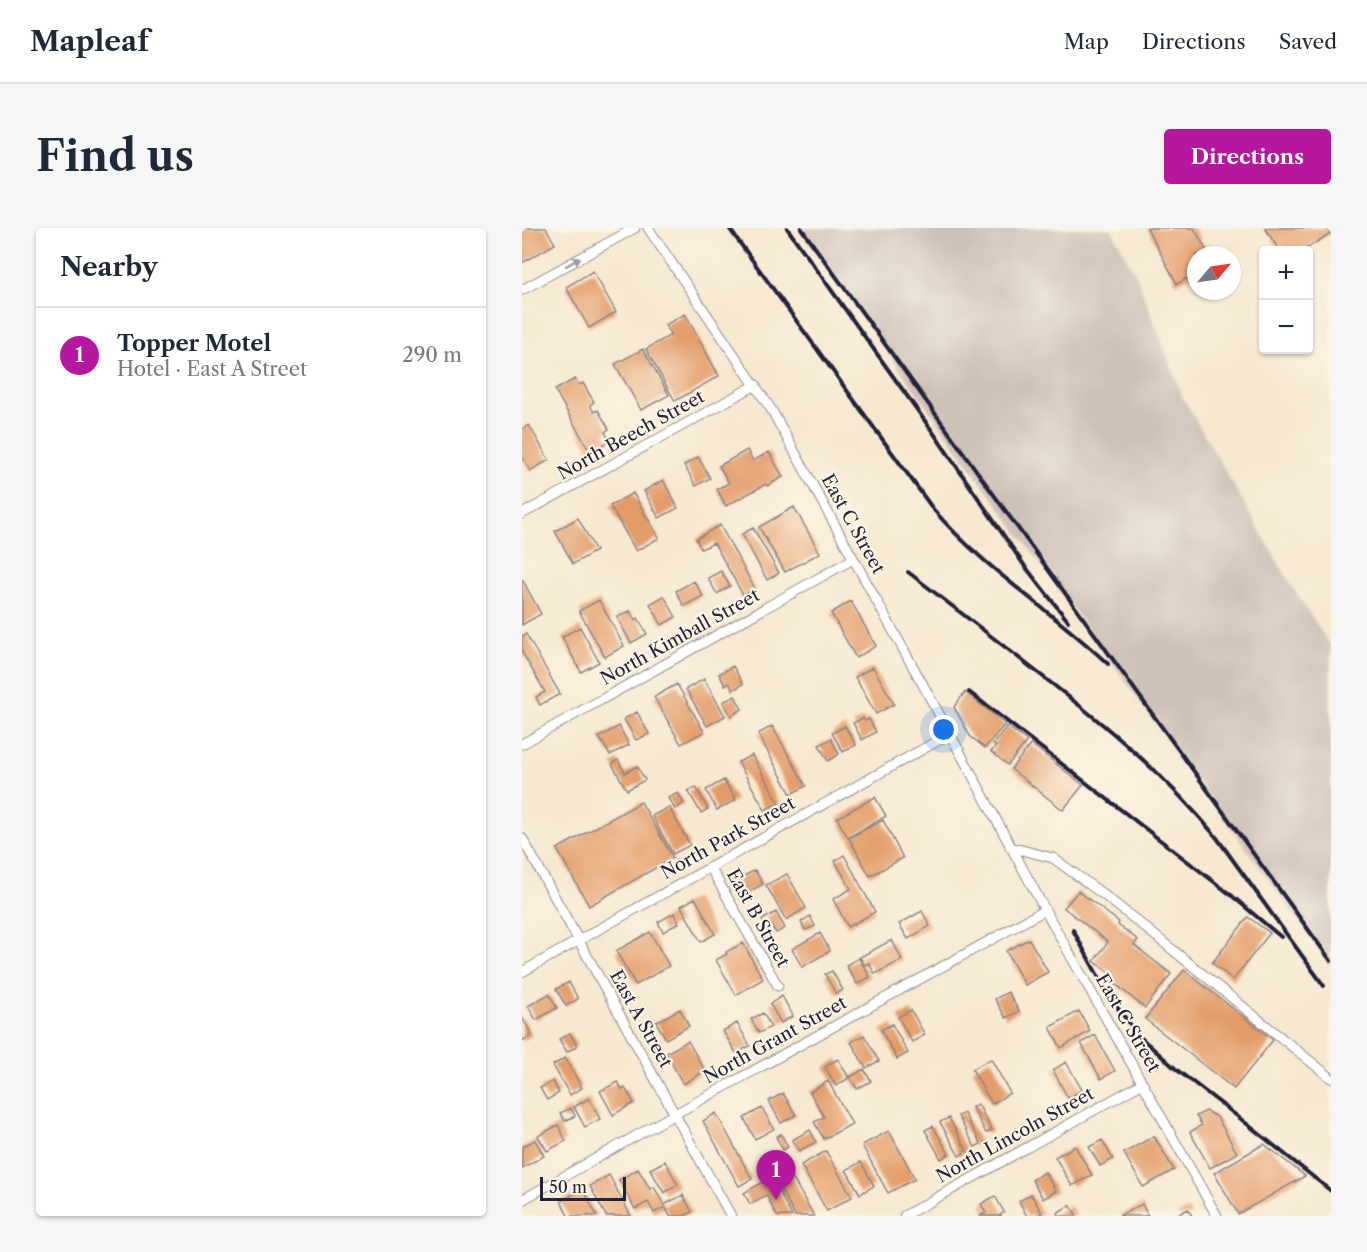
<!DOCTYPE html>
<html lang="en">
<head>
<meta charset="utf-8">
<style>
  :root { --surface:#fff; --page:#f6f6f7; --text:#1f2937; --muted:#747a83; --line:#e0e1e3; --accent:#b5179e }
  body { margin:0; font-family:"Libre Caslon Text",serif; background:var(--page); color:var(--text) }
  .controls { position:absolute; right:18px; top:18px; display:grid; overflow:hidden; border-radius:6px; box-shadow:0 2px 4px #0004 }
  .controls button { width:54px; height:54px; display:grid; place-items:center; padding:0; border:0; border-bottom:2px solid var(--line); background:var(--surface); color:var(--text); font:30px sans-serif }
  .compass { position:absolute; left:665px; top:18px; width:54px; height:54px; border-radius:50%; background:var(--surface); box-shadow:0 2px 4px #0004; rotate:61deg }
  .scale { position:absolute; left:18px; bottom:15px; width:86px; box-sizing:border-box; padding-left:6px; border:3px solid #22223b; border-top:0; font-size:16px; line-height:21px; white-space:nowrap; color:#22223b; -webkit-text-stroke:4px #fcf5e5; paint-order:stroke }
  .you { position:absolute; left:422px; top:502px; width:21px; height:21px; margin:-15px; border:4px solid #fff; border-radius:50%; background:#1a73e8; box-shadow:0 0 0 9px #1a73e833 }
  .badge { display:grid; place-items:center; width:39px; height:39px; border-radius:50%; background:var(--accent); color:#fff; font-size:20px; font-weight:700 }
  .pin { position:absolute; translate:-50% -50px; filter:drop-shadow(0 2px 3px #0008) }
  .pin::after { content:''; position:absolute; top:32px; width:21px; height:18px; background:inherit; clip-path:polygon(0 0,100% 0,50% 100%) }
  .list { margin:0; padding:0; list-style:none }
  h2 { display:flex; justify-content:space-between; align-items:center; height:78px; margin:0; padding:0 24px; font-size:26px }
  h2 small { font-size:20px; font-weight:400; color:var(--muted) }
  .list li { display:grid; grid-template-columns:39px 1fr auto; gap:18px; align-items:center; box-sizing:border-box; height:96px; padding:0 24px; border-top:2px solid var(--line) }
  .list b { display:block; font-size:22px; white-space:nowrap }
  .list p { margin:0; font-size:20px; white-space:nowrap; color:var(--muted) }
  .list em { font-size:20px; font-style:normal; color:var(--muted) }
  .map { position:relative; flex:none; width:809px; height:988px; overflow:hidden; border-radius:6px }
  header { display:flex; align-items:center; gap:36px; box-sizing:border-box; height:84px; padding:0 30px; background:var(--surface); border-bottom:2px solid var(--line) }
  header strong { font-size:28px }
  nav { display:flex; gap:33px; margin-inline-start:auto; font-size:21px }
  .intro { display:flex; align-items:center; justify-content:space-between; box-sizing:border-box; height:144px; padding:0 36px }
  h1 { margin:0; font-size:42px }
  .button { padding:15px 27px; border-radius:6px; background:var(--accent); color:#fff; font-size:21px; font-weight:700 }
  main { display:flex; gap:36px; padding:0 36px }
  aside { flex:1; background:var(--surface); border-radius:6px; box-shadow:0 2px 4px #0004 }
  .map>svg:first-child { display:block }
</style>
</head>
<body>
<header>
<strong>Mapleaf</strong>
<nav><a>Map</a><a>Directions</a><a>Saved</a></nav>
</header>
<div class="intro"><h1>Find us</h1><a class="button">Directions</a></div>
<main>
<aside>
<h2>Nearby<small></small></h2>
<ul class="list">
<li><span class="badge">1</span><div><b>Topper Motel</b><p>Hotel · East A Street</p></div><em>290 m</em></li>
</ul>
</aside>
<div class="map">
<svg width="809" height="988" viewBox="0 0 809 988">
  <rect width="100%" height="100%" fill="#fcf5e5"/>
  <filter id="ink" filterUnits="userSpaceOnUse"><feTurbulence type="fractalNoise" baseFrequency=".0167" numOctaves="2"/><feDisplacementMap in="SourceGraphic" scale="12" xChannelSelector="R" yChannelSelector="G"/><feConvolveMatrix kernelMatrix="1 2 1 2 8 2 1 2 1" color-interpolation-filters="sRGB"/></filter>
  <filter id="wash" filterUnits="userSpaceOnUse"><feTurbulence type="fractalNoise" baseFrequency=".008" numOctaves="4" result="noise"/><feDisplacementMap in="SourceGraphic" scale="24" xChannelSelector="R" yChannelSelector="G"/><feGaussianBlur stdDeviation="1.35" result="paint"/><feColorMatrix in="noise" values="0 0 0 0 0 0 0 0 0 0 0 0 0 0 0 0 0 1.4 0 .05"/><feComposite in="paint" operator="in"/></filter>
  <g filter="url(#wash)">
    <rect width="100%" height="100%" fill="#f7e8d0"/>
    <path fill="#cec1ba" d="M276,0H589L615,49L661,170L770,358L809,419V738Z"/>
    <g id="blocks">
      <path fill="#e39b67" d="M0,0H24L33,16L0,35Z
        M625,0H672L687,27H674V45L655,56Z
        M743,0H805L809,5L782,22H757Z
        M71,43L94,84L67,100L44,59Z
        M163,86L197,148L153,173L124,121L149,107L143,97Z
        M121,121L147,167L119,182L93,136Z
        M53,151L57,157L61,155L72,174L68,177L72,184L76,182L87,201L83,204L88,213L68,224L33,162Z
        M7,197L27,232L8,243L0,228V201Z
        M225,222L231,233L247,224L261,249L245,258L244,256L204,278L195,261L207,255L197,238Z
        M176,229L188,250L174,258L162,237Z
        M141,252L156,280L137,290L122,263Z
        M111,265L137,310L114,323L88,278Z
        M272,279L298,325L263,344L237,299Z
        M56,290L74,323L51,336L33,303Z
        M198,297L233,361L221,367L192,315L179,321L174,311Z
        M231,300L257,345L245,352L220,306Z
        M199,343L208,358L195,366L186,350Z
        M0,351L19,386L0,397Z
        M172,353L181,368L162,378L154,363Z
        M142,368L154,389L140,397L128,376Z
        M77,372L102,418L83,429L57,383Z
        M329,373L354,418L334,430L309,385Z
        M108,383L113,392L116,390L125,406L109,415L95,389Z
        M58,399L77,434L59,444L40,409Z
        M4,406L38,466L18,477L14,469L23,464L0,424V408Z
        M211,438L221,456L211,462L207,455L203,457L197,446Z
        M351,439L372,476L354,486L333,449Z
        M182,451L203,488L185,498L164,461Z
        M155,456L182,504L159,516L132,469Z
        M443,464L483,496L463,520L448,508L432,479Z
        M213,468L220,481L209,488L201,474Z
        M115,484L127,506L114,512L102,491Z
        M341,490L343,493L347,491L354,504L340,512L331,495Z
        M97,498L107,517L88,527L77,509Z
        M250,498L284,558L269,566L236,506Z
        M323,498L334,517L321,524L310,505Z
        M485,498L505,513L486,537L469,524L474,518L471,516Z
        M309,511L317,526L306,533L297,517Z
        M509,516L561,557L541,582L489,541Z
        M230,527L257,575L243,582L216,534Z
        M96,532L103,545L115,538L123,552L105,562L90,536Z
        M202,552L214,572L195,582L184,562Z
        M174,559L186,581L179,585L166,563Z
        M156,565L162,575L153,581L146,570Z
        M353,569L364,588L326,610L315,590Z
        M119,574L151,630L67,678L35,621Z
        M147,579L168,617L151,626L130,588Z
        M361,592L381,630L348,648L327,610Z
        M322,627L353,684L326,699L311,671L329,661L313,633Z
        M233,642L241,656L221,667L213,653Z
        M265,646L284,680L264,692L244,657Z
        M556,663L597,694L596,697L616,712L612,717L649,746L623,780L587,751L590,747L572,733L586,714L542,680Z
        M173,670L193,706L179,714L159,678Z
        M400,683L408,698L386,711L377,696Z
        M254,684L263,700L254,705L249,697L244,699L240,692Z
        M152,685L157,695L141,704L136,694Z
        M288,688L293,698L283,702L279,694Z
        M726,689L748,705L711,752L690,735Z
        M128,704L147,738L114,757L94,723Z
        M298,705L308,723L280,739L270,721Z
        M507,711L526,744L503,757L484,723Z
        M370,712L380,732L353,746L347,735L342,737L338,729Z
        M221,715L241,751L214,767L194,732L205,726L204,724Z
        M337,730L348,749L335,756L324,737Z
        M662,742L751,812L712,861L623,791Z
        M310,743L321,762L314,766L303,746Z
        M47,754L56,771L44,778L34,761Z
        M486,764L497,783L484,790L473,771Z
        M27,766L35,780L14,792L6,778Z
        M260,768L271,788L259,795L248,776Z
        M158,781L167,798L144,811L134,794Z
        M389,782L403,807L390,814L376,789Z
        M557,783L568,803L539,820L528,799Z
        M241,785L249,799L237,805L229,791Z
        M0,789L10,807L0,813Z
        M215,795L228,818L214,825L201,803Z
        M370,796L386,825L375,831L359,802Z
        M48,805L55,818L45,824L37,811Z
        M342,807L357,833L344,840L329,814Z
        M573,807L593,843L579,851L559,815Z
        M166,813L183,843L161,856L144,825Z
        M43,830L60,860L48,867L31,837Z
        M316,831L327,850L314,858L303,839Z
        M469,831L488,865L470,876L450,841Z
        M544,834L560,862L546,870L531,842Z
        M342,841L349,853L335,861L328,849Z
        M31,853L37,865L25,872L18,860Z
        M306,853L330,896L302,911L292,894L302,889L288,864Z
        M96,854L100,862L103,860L112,875L91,887L78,863Z
        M261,865L274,887L259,895L247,873Z
        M67,870L78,891L63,899L52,879Z
        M456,876L470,902L464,905L450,879Z
        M49,880L53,888L43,893L38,885Z
        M240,880L252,901L233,911L222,890Z
        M684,883L695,889L715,925L688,940L668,904L680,897L674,888Z
        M194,885L230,951L217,958L181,893Z
        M442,885L459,916L453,919L436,888Z
        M427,890L445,923L437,928L418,894Z
        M36,897L44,913L25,923L16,908Z
        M411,898L427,926L419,931L403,902Z
        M288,902L294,914L277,923L270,912Z
        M367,903L393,951L366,965L340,917Z
        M259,906L266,919L261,922L254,909Z
        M632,908L652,942L621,959L602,925Z
        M13,912L22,928L0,940V919Z
        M580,912L591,931L578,938L567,919Z
        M742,916L783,948L716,986L692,945Z
        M553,918L570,947L550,958L533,929Z
        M304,923L330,969L305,983L279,937Z
        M143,933L156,957L142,965L128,941Z
        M339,934L352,958L338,966L324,942Z
        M116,941L128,961L132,959L142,977L161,967L170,984L162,988H148L143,979L132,985L126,974L113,981L97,952Z
        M266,942L292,988H273L252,949Z
        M523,944L534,963L521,971L510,952Z
        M87,947L109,988H84L68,958Z
        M249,949L270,988H255L244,967L228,976L222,965Z
        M61,961L75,988H46L39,973Z
        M509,966L520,985L515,988H505L497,973Z
        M473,968L482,984L478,987L479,988H458L464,985L459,976Z
        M620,976L626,988H597Z
        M548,977L555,988H537L535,985Z
        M666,981L670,988H653Z"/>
    </g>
  </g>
  <g filter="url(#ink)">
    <use href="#blocks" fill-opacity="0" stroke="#8c8586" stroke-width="1.5"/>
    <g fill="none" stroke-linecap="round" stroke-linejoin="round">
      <g stroke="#8c8586" stroke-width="11">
        <path id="street" d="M126,0L249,181L428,506L523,682L695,988
          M0,62L113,0
          M0,286L234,157
          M0,516L331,331
          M0,610L209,988
          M488,619L531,630L582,667L615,693L809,850
          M188,639L256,758
          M0,744L428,506
          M0,972L153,886L523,682
          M382,988L621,855"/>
      </g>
      <use href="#street" stroke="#fff" stroke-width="9"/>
      <path stroke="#22223b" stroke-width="4" d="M207,0L411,281C462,341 529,382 586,436
        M265,0L413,207L502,337L546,393
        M279,0L809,733
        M386,344C425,374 464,404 502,434C571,487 640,542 695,610L802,758
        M447,464L709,667L759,709
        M551,702L588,770L618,809L655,842L715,888L809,963"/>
    </g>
    <defs><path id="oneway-solid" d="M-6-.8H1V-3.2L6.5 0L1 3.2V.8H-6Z" transform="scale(1.5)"/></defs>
    <use fill="#9c9ca7" href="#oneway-solid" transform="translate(51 34) rotate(-29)"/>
  </g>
  <g text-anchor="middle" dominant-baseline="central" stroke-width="4.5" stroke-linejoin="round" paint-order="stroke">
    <g font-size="18" fill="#22223b" stroke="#fcf5e5">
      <text transform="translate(109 207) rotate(-29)">North Beech Street</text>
      <text transform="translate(331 296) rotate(61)">East C Street</text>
      <text transform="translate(158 409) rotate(-29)">North Kimball Street</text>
      <text transform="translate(206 610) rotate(-29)">North Park Street</text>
      <text transform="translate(236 690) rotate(61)">East B Street</text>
      <text transform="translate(119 791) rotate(61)">East A Street</text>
      <text transform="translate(606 795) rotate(60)">East C Street</text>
      <text transform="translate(253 812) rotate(-29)">North Grant Street</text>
      <text transform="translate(493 907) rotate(-29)">North Lincoln Street</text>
    </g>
  </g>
</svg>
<div class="controls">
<button>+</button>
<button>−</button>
</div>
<svg class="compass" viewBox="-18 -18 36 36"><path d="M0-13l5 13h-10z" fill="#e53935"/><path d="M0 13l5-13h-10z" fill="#747a83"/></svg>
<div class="scale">50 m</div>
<div class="you"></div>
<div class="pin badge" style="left:254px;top:972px">1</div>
</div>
</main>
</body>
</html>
